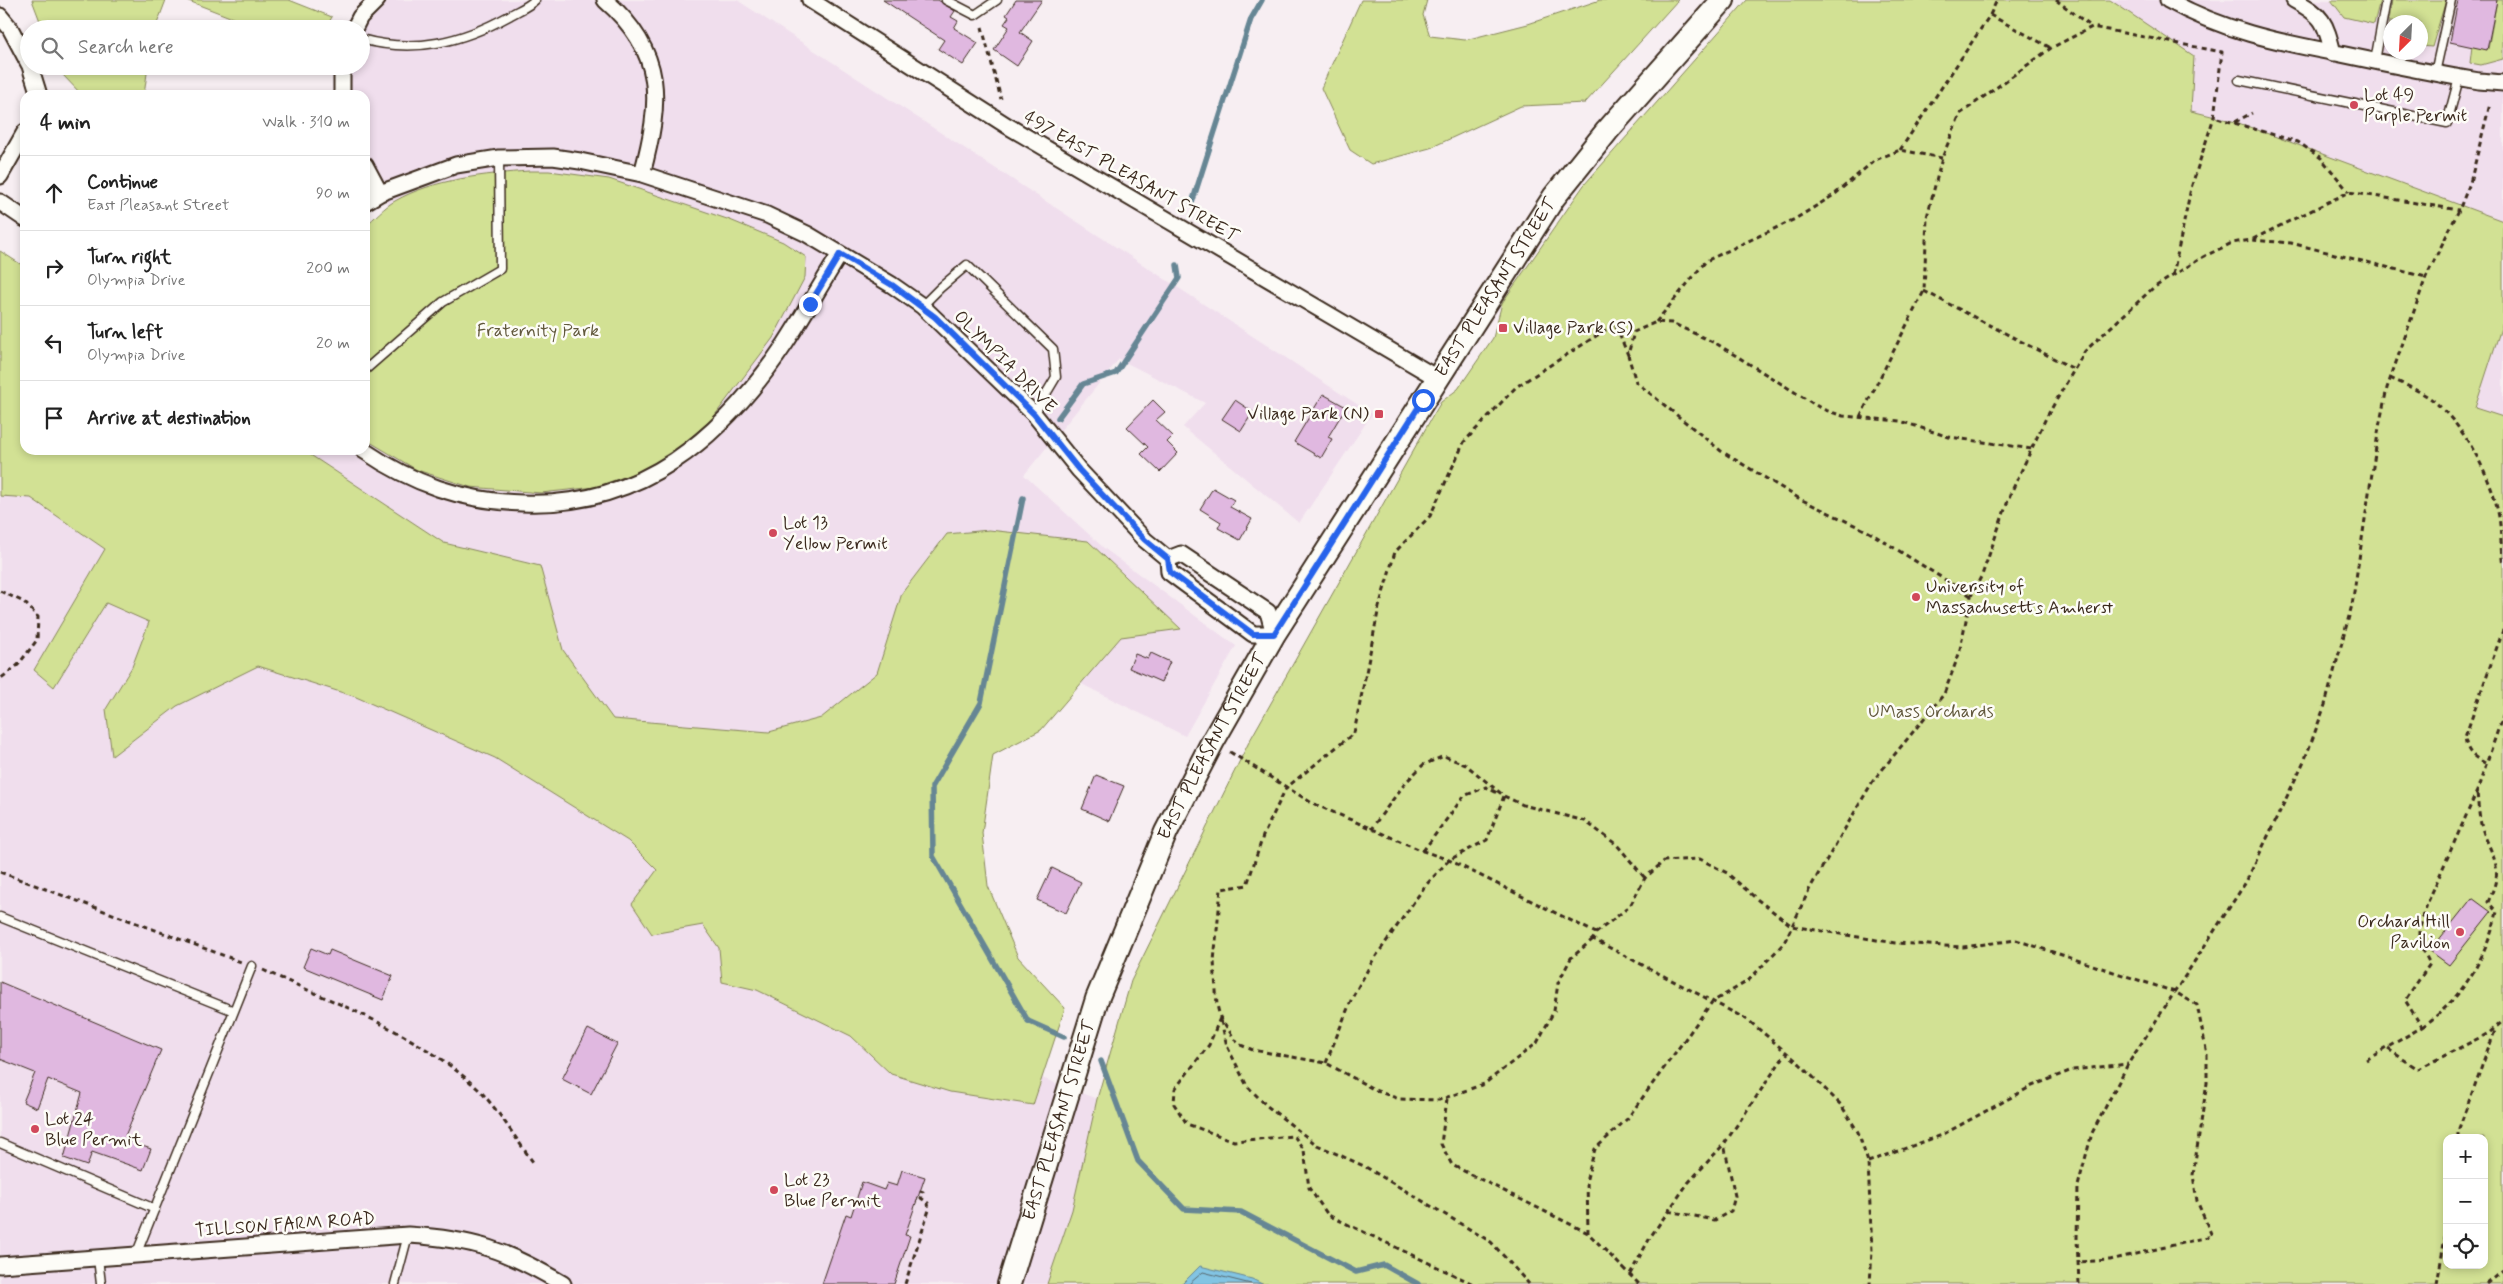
<!DOCTYPE html>
<html lang="en">
<head>
<meta charset="utf-8">
<style>
  :root { --surface:#fff; --page:#f6f6f6; --text:#222; --muted:#767676; --line:#e0e0e0 }
  body { margin:0; font-family:Mynerve,sans-serif; background:var(--page); color:var(--text) }
  .controls { position:absolute; right:15px; bottom:15px; display:grid; overflow:hidden; border-radius:10px; box-shadow:0 2px 8px #0003 }
  .controls button { width:45px; height:45px; display:grid; place-items:center; padding:0; border:0; border-bottom:1px solid var(--line); background:var(--surface); color:var(--text); font:25px sans-serif }
  .compass { position:absolute; left:2383px; top:15px; width:45px; height:45px; border-radius:50%; background:var(--surface); box-shadow:0 2px 8px #0003; rotate:204deg }
  .stop { position:absolute; width:15px; height:15px; margin:-11px; border:4px solid #2563eb; border-radius:50%; background:#fff }
  .stop.end { background:#2563eb; border-color:#fff; box-shadow:0 1px 5px #0008 }
  .list { margin:0; padding:0; list-style:none }
  h2 { display:flex; justify-content:space-between; align-items:center; height:65px; margin:0; padding:0 20px; font-size:21px }
  h2 small { font-size:16px; font-weight:400; color:var(--muted) }
  .list li { display:grid; grid-template-columns:32px 1fr auto; gap:15px; align-items:center; box-sizing:border-box; height:75px; padding:0 20px; border-top:1px solid var(--line) }
  .list b { display:block; font-size:19px; white-space:nowrap }
  .list p { margin:0; font-size:16px; white-space:nowrap; color:var(--muted) }
  .list em { font-size:16px; font-style:normal; color:var(--muted) }
  .icon { flex:none; width:28px; height:28px; fill:none; stroke:currentColor; stroke-width:2; stroke-linecap:round; stroke-linejoin:round }
  .map { position:relative; flex:none; width:2503px; height:1284px; overflow:hidden }
  .search { position:absolute; background:var(--surface); box-shadow:0 2px 8px #0003; left:20px; top:20px; width:350px; height:55px; display:flex; align-items:center; gap:12px; box-sizing:border-box; padding:0 18px; border-radius:28px; color:var(--muted); font-size:19px }
  .panel { position:absolute; background:var(--surface); box-shadow:0 2px 8px #0003; left:20px; top:90px; width:350px; height:365px; border-radius:15px }
  .map>svg:first-child { display:block }
</style>
</head>
<body>
<div class="map">
<svg width="2503" height="1284" viewBox="0 0 2503 1284">
  <rect width="100%" height="100%" fill="#f7eef2"/>
  <filter id="ink" filterUnits="userSpaceOnUse"><feTurbulence type="fractalNoise" baseFrequency=".02" numOctaves="2"/><feDisplacementMap in="SourceGraphic" scale="10" xChannelSelector="R" yChannelSelector="G"/><feConvolveMatrix kernelMatrix="1 2 1 2 8 2 1 2 1" color-interpolation-filters="sRGB"/></filter>
  <g filter="url(#ink)">
    <path fill="#f0deed" fill-rule="evenodd" d="M389,0H737L1372,414L1299,523L1183,427L1205,403L1119,359L1024,475L1105,549L1236,646L1185,736L1020,653L880,738L1042,1078L1097,1099L1131,981L1249,742L1431,419L1441,402L1458,389L1493,338L1502,303L1584,185L1747,0H2503V1284H0V251L25,267V450H365V236L391,212L365,155V95H351L348,76L350,66H361V33L372,15ZM2390,22H2420V52H2390ZM2447,1138H2484V1265H2447Z"/>
    <path fill="#d2e194" stroke="#868659" fill-rule="evenodd" d="M32,0H166L155,29H43Z
      M186,0H289L332,17L325,29H261Z
      M1361,0H1427L1423,15L1430,36L1465,40L1528,24L1600,0H1678L1585,103L1521,106L1430,148L1371,164L1350,150L1321,88Z
      M1747,0H2110L2194,56L2191,111L2236,122L2503,221V322L2475,408L2503,417V1284H1047L1072,1210L1097,1099L1131,981L1249,742L1431,419L1441,402L1458,389L1493,338L1502,303L1584,185ZM2447,1138H2484V1265H2447Z
      M2331,0H2380L2374,24L2344,17Z
      M2392,0H2446L2432,47L2421,46L2420,22H2390L2389,32L2388,28Z
      M2497,0H2503V59L2481,65L2470,63L2472,46L2488,49Z
      M59,66H148L144,95H82L62,74Z
      M529,171H549L609,179L730,220L783,242L806,257L805,277L773,338L712,419L658,465L595,487L541,493L470,487L417,470L365,439V226C375,218 384,207 395,201C433,179 486,174 529,171Z
      M0,251L25,267V450H303L444,543L540,566L563,650L613,719L769,732L821,718L877,673L902,593L947,534L989,530L1088,541L1181,629L1121,637L1041,730L993,755L982,833L988,886L1018,957L1065,1008L1033,1105L950,1092L891,1074L851,1036L757,990L722,982L719,948L703,925L652,934L632,904L657,870L628,841L495,758L356,697L258,666L177,706L112,756L106,709L132,667L149,622L106,603L54,687L34,670L105,549L31,498L0,496Z"/>
    <path fill="#82c4e3" stroke="#668694" d="M1200,1266L1252,1279L1262,1284H1182Z"/>
    <g fill="none" stroke-linecap="round" stroke-linejoin="round">
      <path stroke="#57686d" stroke-width="1" d="M1189,1284L1203,1272L1251,1284"/>
      <path stroke="#668694" stroke-width="5.5" d="M1192,203L1251,19L1262,0
        M1058,418L1083,384L1116,373L1179,278L1177,265
        M1023,498L981,703L932,787L933,856L1028,1021L1064,1037
        M1101,1061L1138,1161L1184,1209L1241,1212L1356,1272L1384,1265L1418,1284"/>
    </g>
    <path fill="#e0b8e0" stroke="#3b2a1e" d="M883,0H938L955,11L951,17L958,21L954,28L978,43L963,65L938,49L944,40Z
      M1016,0H1042L1020,32L1033,41L1017,66L994,50L1009,27L1004,24L1009,17L1006,15Z
      M2458,0H2497L2487,50L2450,42Z
      M1323,394L1346,407L1328,437L1332,439L1321,458L1294,442Z
      M1153,400L1165,412L1156,420L1173,436L1167,442L1178,453L1160,472L1141,454L1148,447L1127,427Z
      M1235,400L1253,412L1241,431L1222,419Z
      M1213,488L1234,500L1230,507L1252,519L1240,540L1218,528L1221,522L1200,509Z
      M1151,653L1170,662L1161,682L1129,668L1135,654L1148,659Z
      M1096,775L1124,786L1109,821L1082,809Z
      M1052,868L1081,882L1066,913L1037,900Z
      M2472,898L2491,912L2449,965L2430,951Z
      M311,948L328,955L330,950L393,976L383,1000L303,967Z
      M0,982L161,1050L125,1136L129,1137L128,1141L151,1149L143,1170L92,1152L87,1166L64,1158L82,1093L48,1079L37,1108L23,1102L35,1073L0,1059Z
      M588,1029L617,1044L591,1094L562,1079Z
      M902,1170L925,1177L905,1235L910,1236L894,1284H822L846,1214L851,1216L862,1182L884,1190L887,1183L897,1186Z"/>
    <g fill="none" stroke-linecap="round" stroke-linejoin="round">
      <g stroke="#3b2a1e" stroke-width="11">
        <path id="service" d="M946,0L975,15L997,0
          M361,39C414,54 462,42 509,16C517,11 528,7 535,0
          M2375,61L2386,0
          M2435,73L2451,0
          M2239,80L2447,123L2459,78
          M922,306L940,288L967,265L1053,349L1056,377L1034,414
          M365,370L443,302L500,269L499,158
          M0,917L234,1011L136,1255
          M234,1011L252,966
          M0,1143L155,1209
          M98,1258L101,1284
          M395,1284L408,1235"/>
      </g>
      <g stroke="#3b2a1e" stroke-width="19">
        <path id="minor" d="M605,0C666,53 661,102 642,174
          M810,0L1006,125L1437,378
          M2168,0C2221,30 2278,42 2336,53C2383,63 2431,73 2479,81L2503,83
          M2294,0C2323,16 2325,21 2333,53
          M0,16L10,28L29,64
          M354,29L360,17L377,0
          M30,66L39,95
          M342,66V95
          M365,165L380,193
          M0,176L25,132
          M0,202L25,219
          M365,202L380,193L456,165L499,158L553,157L580,161L642,174L767,215L807,234L892,285L922,306L1034,414L1079,470L1145,540L1168,559L1169,572L1253,634H1274L1268,612L1181,554L1168,559
          M363,450C413,484 462,501 522,503C641,508 722,438 785,344C804,315 821,284 840,254
          M0,1265L408,1235C474,1239 506,1250 563,1284"/>
      </g>
      <g stroke="#3b2a1e" stroke-width="26">
        <g id="secondary">
          <path id="s1" d="M1009,1284L1097,999L1166,832L1213,741L1274,634L1554,197L1607,131L1723,0"/>
        </g>
      </g>
      <path stroke="#3b2a1e" stroke-width="3" stroke-dasharray="5 4" stroke-linecap="butt" d="M2056,0L2092,27
        M1990,15L1997,0
        M982,27L1001,99
        M2235,122L2252,113
        M1900,150L1990,15L2051,48
        M2253,239L2349,192L2459,210
        M2173,275L2191,188L2214,117
        M1924,291L2074,369
        M1656,322L1706,261L1795,219L1834,195L1875,160L1900,150L1942,158
        M2390,378C2405,385 2421,391 2434,401C2465,428 2489,472 2498,512C2502,530 2500,548 2503,566
        M1860,417L1924,291L1927,217L1942,158L1960,114L2051,48L2092,27L2222,52L2214,117L2298,142L2321,158L2349,192
        M0,591L24,602L38,617L37,640L18,665L0,679
        M1971,596L1869,532L1800,499L1721,451L1636,382L1628,355L1634,332L1656,322L1672,323L1717,344L1822,409L1843,416L1900,421L1949,437L2032,449
        M1230,752L1312,803L1423,851L1449,860L1596,933L1593,939L1748,1020L1800,1064L1841,1105L1858,1132L1868,1162L1872,1251L1870,1284
        M2485,763C2472,756 2467,752 2465,737L2503,630
        M1504,796L1523,805L1585,821L1617,845L1645,878
        M1423,851L1464,796L1486,787L1499,794
        M0,872L241,962
        M1596,933L1630,906L1645,878L1664,861L1700,859L1727,873L1758,900L1792,926L1895,943L1963,947L2016,940L2175,992L2197,1005L2207,1054V1083L2193,1175L2197,1201L2212,1236L2110,1260L2078,1262
        M1593,939L1571,958L1558,983L1554,1011L1537,1043L1484,1084L1439,1100L1399,1099L1377,1091L1326,1063L1253,1050L1238,1044L1220,1017L1217,1005L1214,961L1221,889L1247,885L1263,836L1286,788L1354,733L1379,607L1395,552L1430,516L1464,442L1516,387L1615,324L1628,355
        M263,970C337,1004 417,1032 478,1089C497,1108 516,1139 533,1162
        M1220,1018L1209,1045L1175,1089L1174,1104L1187,1124L1234,1141L1294,1136L1304,1150L1309,1188L1328,1215L1473,1284
        M1221,1021L1227,1046L1247,1086L1267,1106L1317,1145L1364,1166L1491,1242L1529,1284
        M2422,1027C2462,999 2486,959 2497,912L2488,902C2503,870 2496,863 2484,834C2479,821 2478,805 2477,791
        M2388,1049L2418,1069L2489,1033L2503,1021
        M2366,1060L2422,1027L2405,1000L2430,964L2420,944V927L2427,904L2477,791L2503,715
        M1326,1063L1352,998L1372,962L1425,886L1449,860L1487,840L1504,796L1466,765L1444,756L1423,765L1406,782L1371,829
        M1447,1099L1441,1144L1452,1165L1588,1233L1639,1284
        M2458,1138V1131L2496,1028
        M1868,1162L1942,1135L2032,1086L2072,1070L2128,1064
        M1668,1211L1715,1220L1731,1211L1735,1196L1724,1144
        M1588,1233L1587,1178L1595,1149L1627,1119L1712,1002L1748,981L1784,943L1810,888L1873,781L1944,694L1959,654L1971,596L1982,575L2010,495L2046,418L2085,351L2153,288L2203,257L2232,243L2251,240L2291,243L2426,277
        M1630,1274L1651,1236L1688,1183L1724,1144L1787,1052
        M905,1284L929,1210L928,1203L921,1198L923,1192L920,1191
        M2079,1284L2077,1239L2078,1186L2092,1133L2128,1064L2246,882L2305,759L2325,705L2352,605L2379,427L2387,388L2426,277L2459,210L2470,183L2490,104
        M2437,1284L2447,1226
        M2487,1284L2503,1271"/>
      <use href="#service" stroke="#fdfcf7" stroke-width="8"/>
      <use href="#minor" stroke="#fdfcf7" stroke-width="15"/>
      <use href="#secondary" stroke="#fdfcf7" stroke-width="22"/>
    </g>
  </g>
  <g fill="none" stroke-linecap="round" stroke-linejoin="round" filter="url(#ink)">
    <path stroke="#2563eb" stroke-width="6" d="M810,304L840,254L892,285L935,317L1034,414L1079,470L1145,540L1168,559L1170,572L1253,634H1274L1423,400"/>
  </g>
  <g fill="#d1495b" stroke="#fdfcf7" stroke-width="2">
    <circle cx="2354" cy="105" r="5"/>
    <rect x="1498" y="323" width="10" height="10" rx="2.5"/>
    <rect x="1374" y="409" width="10" height="10" rx="2.5"/>
    <circle cx="773" cy="533" r="5"/>
    <circle cx="1916" cy="597" r="5"/>
    <circle cx="2460" cy="932" r="5"/>
    <circle cx="35" cy="1129" r="5"/>
    <circle cx="774" cy="1190" r="5"/>
  </g>
  <g text-anchor="middle" dominant-baseline="central" stroke-width="5" stroke-linejoin="round" paint-order="stroke">
    <g font-size="18" fill="#3b2a1e" stroke="#fdfcf7" text-anchor="start">
      <text x="2364" y="95">Lot 49<tspan x="2364" dy="21">Purple Permit</tspan></text>
      <text x="1513" y="328">Village Park (S)</text>
      <text x="1369" y="414" text-anchor="end">Village Park (N)</text>
      <text x="783" y="523">Lot 13<tspan x="783" dy="21">Yellow Permit</tspan></text>
      <text x="1926" y="587">University of<tspan x="1926" dy="21">Massachusetts Amherst</tspan></text>
      <text x="2450" y="922" text-anchor="end">Orchard Hill<tspan x="2450" dy="21">Pavilion</tspan></text>
      <text x="45" y="1119">Lot 24<tspan x="45" dy="21">Blue Permit</tspan></text>
      <text x="784" y="1180">Lot 23<tspan x="784" dy="21">Blue Permit</tspan></text>
    </g>
    <g font-size="18" fill="#3b2a1e" stroke="#fdfcf7">
      <text transform="translate(1131 177) rotate(30)">497 EAST PLEASANT STREET</text>
      <text stroke="none"><textPath href="#s1" startOffset="1116">EAST PLEASANT STREET</textPath></text>
      <text transform="translate(1005 362) rotate(45)">OLYMPIA DRIVE</text>
      <text stroke="none"><textPath href="#s1" startOffset="576">EAST PLEASANT STREET</textPath></text>
      <text stroke="none"><textPath href="#s1" startOffset="171">EAST PLEASANT STREET</textPath></text>
      <text transform="translate(285 1225) rotate(-4)">TILLSON FARM ROAD</text>
    </g>
    <g font-size="18" fill="#61583c" stroke="#fdfcf7">
      <text x="538" y="331">Fraternity Park</text>
      <text x="1931" y="712">UMass Orchards</text>
    </g>
  </g>
</svg>
<div class="controls">
<button>+</button>
<button>−</button>
<button><svg class="icon" aria-label="locate" viewBox="0 0 24 24"><circle cx="12" cy="12" r="6"/><path d="M12 2v4M12 18v4M2 12h4M18 12h4"/></svg></button>
</div>
<svg class="compass" viewBox="-18 -18 36 36"><path d="M0-13l5 13h-10z" fill="#e53935"/><path d="M0 13l5-13h-10z" fill="#767676"/></svg>
<div class="stop" style="left:1423px;top:400px"></div>
<div class="stop end" style="left:810px;top:304px"></div>
<div class="search"><svg class="icon" aria-label="search" viewBox="0 0 24 24"><circle cx="10" cy="10" r="6"/><path d="M15 15l6 6"/></svg>Search here</div>
<section class="panel">
<h2>4 min<small>Walk · 310 m</small></h2>
<ul class="list">
<li><svg class="icon" aria-label="ahead" viewBox="0 0 24 24"><path d="M12 20V5M6 11l6-6 6 6"/></svg><div><b>Continue</b><p>East Pleasant Street</p></div><em>90 m</em></li>
<li><svg class="icon" aria-label="right" viewBox="0 0 24 24"><path d="M7 20v-9h11M14 6l5 5-5 5"/></svg><div><b>Turn right</b><p>Olympia Drive</p></div><em>200 m</em></li>
<li><svg class="icon" aria-label="left" viewBox="0 0 24 24"><path d="M17 20v-9H6M10 6l-5 5 5 5"/></svg><div><b>Turn left</b><p>Olympia Drive</p></div><em>20 m</em></li>
<li><svg class="icon" aria-label="arrive" viewBox="0 0 24 24"><path d="M6 21V4h12l-3 4 3 4H6"/></svg><div><b>Arrive at destination</b></div></li>
</ul>
</section>
</div>
</body>
</html>
